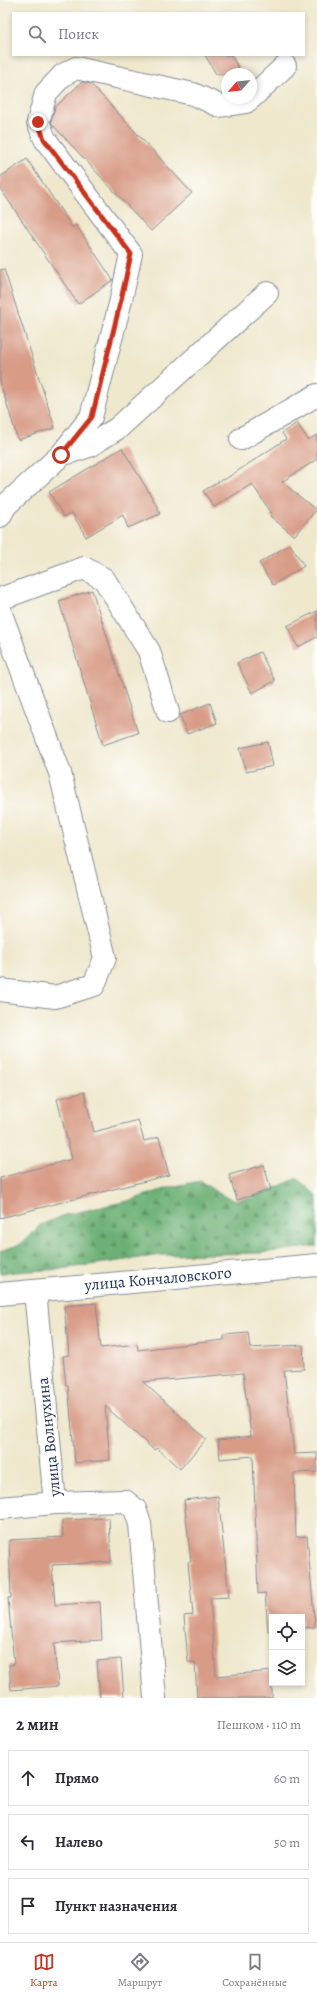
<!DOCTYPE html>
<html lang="ru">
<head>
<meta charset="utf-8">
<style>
  :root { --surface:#fff; --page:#f2f2f3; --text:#2b2b33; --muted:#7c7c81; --line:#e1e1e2; --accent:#c8321e }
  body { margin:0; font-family:Alegreya,serif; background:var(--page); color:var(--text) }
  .controls { position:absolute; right:12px; bottom:12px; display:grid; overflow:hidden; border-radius:0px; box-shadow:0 2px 6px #0003 }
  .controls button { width:36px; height:36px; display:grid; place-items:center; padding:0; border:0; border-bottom:1px solid var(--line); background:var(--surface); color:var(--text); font:20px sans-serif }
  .compass { position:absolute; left:221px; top:68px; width:36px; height:36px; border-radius:50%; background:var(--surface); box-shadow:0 2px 6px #0003; rotate:242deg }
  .stop { position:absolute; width:12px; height:12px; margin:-9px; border:3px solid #c8321e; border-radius:50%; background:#fff }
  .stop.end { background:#c8321e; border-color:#fff; box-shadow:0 1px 4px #0008 }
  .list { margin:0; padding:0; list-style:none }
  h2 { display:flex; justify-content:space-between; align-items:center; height:52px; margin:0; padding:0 16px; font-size:17px }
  h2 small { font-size:13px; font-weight:400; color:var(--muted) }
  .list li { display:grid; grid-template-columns:26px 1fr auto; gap:12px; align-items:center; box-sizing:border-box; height:56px; margin:0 8px 8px; padding:0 8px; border:1px solid var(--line); border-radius:0px }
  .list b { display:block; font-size:15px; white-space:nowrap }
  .list em { font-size:13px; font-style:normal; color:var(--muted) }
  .icon { flex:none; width:22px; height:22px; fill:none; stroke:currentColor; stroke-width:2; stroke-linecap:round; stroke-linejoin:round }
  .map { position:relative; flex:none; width:317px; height:1698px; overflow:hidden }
  .search { position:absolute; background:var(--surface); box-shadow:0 2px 6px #0003; left:12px; right:12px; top:12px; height:44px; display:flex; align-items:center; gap:10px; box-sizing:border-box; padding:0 14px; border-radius:0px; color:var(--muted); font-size:15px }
  .sheet { height:244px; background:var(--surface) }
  nav { display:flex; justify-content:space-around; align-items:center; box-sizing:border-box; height:56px; border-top:1px solid var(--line); background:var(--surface); font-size:11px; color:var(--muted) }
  nav a { display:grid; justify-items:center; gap:2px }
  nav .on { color:var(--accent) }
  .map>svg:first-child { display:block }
</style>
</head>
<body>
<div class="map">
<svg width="317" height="1698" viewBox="0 0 317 1698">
  <defs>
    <pattern id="forest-firs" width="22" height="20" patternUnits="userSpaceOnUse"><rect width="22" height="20" fill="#6cb074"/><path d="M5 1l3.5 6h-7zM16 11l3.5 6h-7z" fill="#589062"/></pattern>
  </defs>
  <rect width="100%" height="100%" fill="#fdfcf7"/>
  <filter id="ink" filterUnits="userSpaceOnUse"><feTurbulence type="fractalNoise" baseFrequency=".025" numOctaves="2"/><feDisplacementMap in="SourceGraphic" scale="8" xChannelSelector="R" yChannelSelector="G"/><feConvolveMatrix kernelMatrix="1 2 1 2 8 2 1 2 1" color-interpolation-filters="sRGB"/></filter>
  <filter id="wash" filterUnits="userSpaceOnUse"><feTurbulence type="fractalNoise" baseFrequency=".012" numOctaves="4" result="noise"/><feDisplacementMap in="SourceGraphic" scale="16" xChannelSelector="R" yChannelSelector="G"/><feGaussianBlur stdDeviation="0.9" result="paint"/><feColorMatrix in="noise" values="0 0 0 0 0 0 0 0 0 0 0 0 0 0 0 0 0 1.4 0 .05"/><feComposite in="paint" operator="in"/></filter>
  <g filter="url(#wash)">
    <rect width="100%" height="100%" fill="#efe8cd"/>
    <path fill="url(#forest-firs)" stroke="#447069" d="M297,1178L317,1196V1246L261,1253L162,1255L61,1269L0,1273V1251L21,1244L40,1225L65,1215L128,1201L171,1187L200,1181C210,1187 223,1198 236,1200C249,1201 284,1184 297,1178Z"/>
    <g id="blocks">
      <path fill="#d89b86" d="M205,55H231L242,74H216Z
        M82,82L91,84L192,193L151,231L52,124L51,121L55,107Z
        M27,159L72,227L76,225L113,280L78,304L0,188V177Z
        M4,269L55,428L18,440L0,382V270Z
        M297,423L308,440L317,435V459L282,482L316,510L294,536L270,516L272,514L252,484L214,507L203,491L223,479L224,480L286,439L282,433Z
        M122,448L156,504L160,514L128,528L123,515L86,537L72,513L64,517L49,492Z
        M290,544L304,566L273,585L259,563Z
        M92,590L138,733L103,745L59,601Z
        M317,611V637L298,647L287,626Z
        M260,652L275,681L252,693L237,663Z
        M210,703L217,723L187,734L180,715Z
        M268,742L273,766L246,772L240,748Z
        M84,1092L94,1132L138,1120L144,1141L159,1137L169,1175L0,1218V1178L72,1159L57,1099Z
        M264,1165L271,1190L237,1200L229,1175Z
        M96,1303L101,1348L137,1344L138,1350L224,1340V1335L248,1333L250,1348L303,1345L304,1369L284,1370L294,1454L317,1453V1472L294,1473L296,1537L307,1536L315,1627L302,1628V1617H272V1631H268L265,1593L258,1594L253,1456L220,1459L218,1440L251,1436L243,1373L143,1382L206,1439L180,1469L157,1448L154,1450L105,1406L110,1460L75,1463L68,1385H66L63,1356L69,1355L64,1306Z
        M218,1496L229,1597L210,1598L216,1676L272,1671V1698H197L195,1662H188L184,1616L193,1615L188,1562H191L184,1500Z
        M109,1518L111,1562L52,1565L55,1605L100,1602L102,1640L54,1643L58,1686L11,1690L9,1665L14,1664L8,1598H11L9,1540L63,1537L62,1520Z
        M121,1659L124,1698H100L97,1661Z"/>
    </g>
  </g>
  <g filter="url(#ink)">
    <use href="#blocks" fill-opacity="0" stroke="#858c96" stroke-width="1"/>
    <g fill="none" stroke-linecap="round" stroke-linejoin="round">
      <g stroke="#858c96" stroke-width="24">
        <path id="minor" d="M251,98L285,66
          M241,439L317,395
          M61,455L89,446L118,428L267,293
          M0,516L6,505L61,455L91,417L121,300L131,254L45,139L38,122L46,93L63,75L76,68L193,94L220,106L246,102L251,98
          M0,599L84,568L104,579L149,651L168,712
          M0,611L60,773L105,958L94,985L55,997L0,990
          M35,1291L55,1503L125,1501L135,1509L140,1524L155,1698
          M0,1294L317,1265
          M0,1508L55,1503"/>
      </g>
      <use href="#minor" stroke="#fff" stroke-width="22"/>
    </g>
  </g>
  <g fill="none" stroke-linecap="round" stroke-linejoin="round" filter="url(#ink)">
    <path stroke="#c8321e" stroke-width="5" d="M38,122L44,139L131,254L121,300L92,417L61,455"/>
  </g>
  <g text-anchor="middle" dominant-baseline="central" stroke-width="3" stroke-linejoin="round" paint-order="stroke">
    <g font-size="16" fill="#1b2f5e" stroke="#fdfcf7">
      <text transform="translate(158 1279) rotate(-5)">улица Кончаловского</text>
      <text transform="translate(49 1437) rotate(-96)">улица Волнухина</text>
    </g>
  </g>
</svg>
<div class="controls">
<button><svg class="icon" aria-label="locate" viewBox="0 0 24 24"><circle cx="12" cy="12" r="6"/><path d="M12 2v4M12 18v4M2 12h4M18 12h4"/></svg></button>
<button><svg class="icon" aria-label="layers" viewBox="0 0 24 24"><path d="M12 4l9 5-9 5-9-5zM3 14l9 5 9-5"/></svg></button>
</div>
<svg class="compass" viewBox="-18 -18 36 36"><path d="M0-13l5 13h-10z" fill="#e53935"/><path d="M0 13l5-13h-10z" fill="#7c7c81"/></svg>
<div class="stop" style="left:61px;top:455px"></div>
<div class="stop end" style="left:38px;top:122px"></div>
<div class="search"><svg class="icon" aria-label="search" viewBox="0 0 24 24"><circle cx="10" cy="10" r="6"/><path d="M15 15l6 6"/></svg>Поиск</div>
</div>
<section class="sheet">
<h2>2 мин<small>Пешком · 110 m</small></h2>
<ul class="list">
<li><svg class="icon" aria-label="ahead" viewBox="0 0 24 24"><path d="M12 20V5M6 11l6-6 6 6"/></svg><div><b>Прямо</b></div><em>60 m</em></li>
<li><svg class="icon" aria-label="left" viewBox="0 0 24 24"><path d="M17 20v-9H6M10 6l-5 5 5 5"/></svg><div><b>Налево</b></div><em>50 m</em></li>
<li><svg class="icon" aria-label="arrive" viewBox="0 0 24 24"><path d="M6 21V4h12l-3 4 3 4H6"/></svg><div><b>Пункт назначения</b></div></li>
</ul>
</section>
<nav>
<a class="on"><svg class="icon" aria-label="map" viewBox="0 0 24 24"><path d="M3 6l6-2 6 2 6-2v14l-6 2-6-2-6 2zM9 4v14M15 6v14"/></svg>Карта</a>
<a><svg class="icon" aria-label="directions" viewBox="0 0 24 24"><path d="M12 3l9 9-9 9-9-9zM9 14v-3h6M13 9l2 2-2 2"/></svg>Маршрут</a>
<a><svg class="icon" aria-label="saved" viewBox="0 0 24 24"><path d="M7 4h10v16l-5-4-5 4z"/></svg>Сохранённые</a>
</nav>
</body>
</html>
